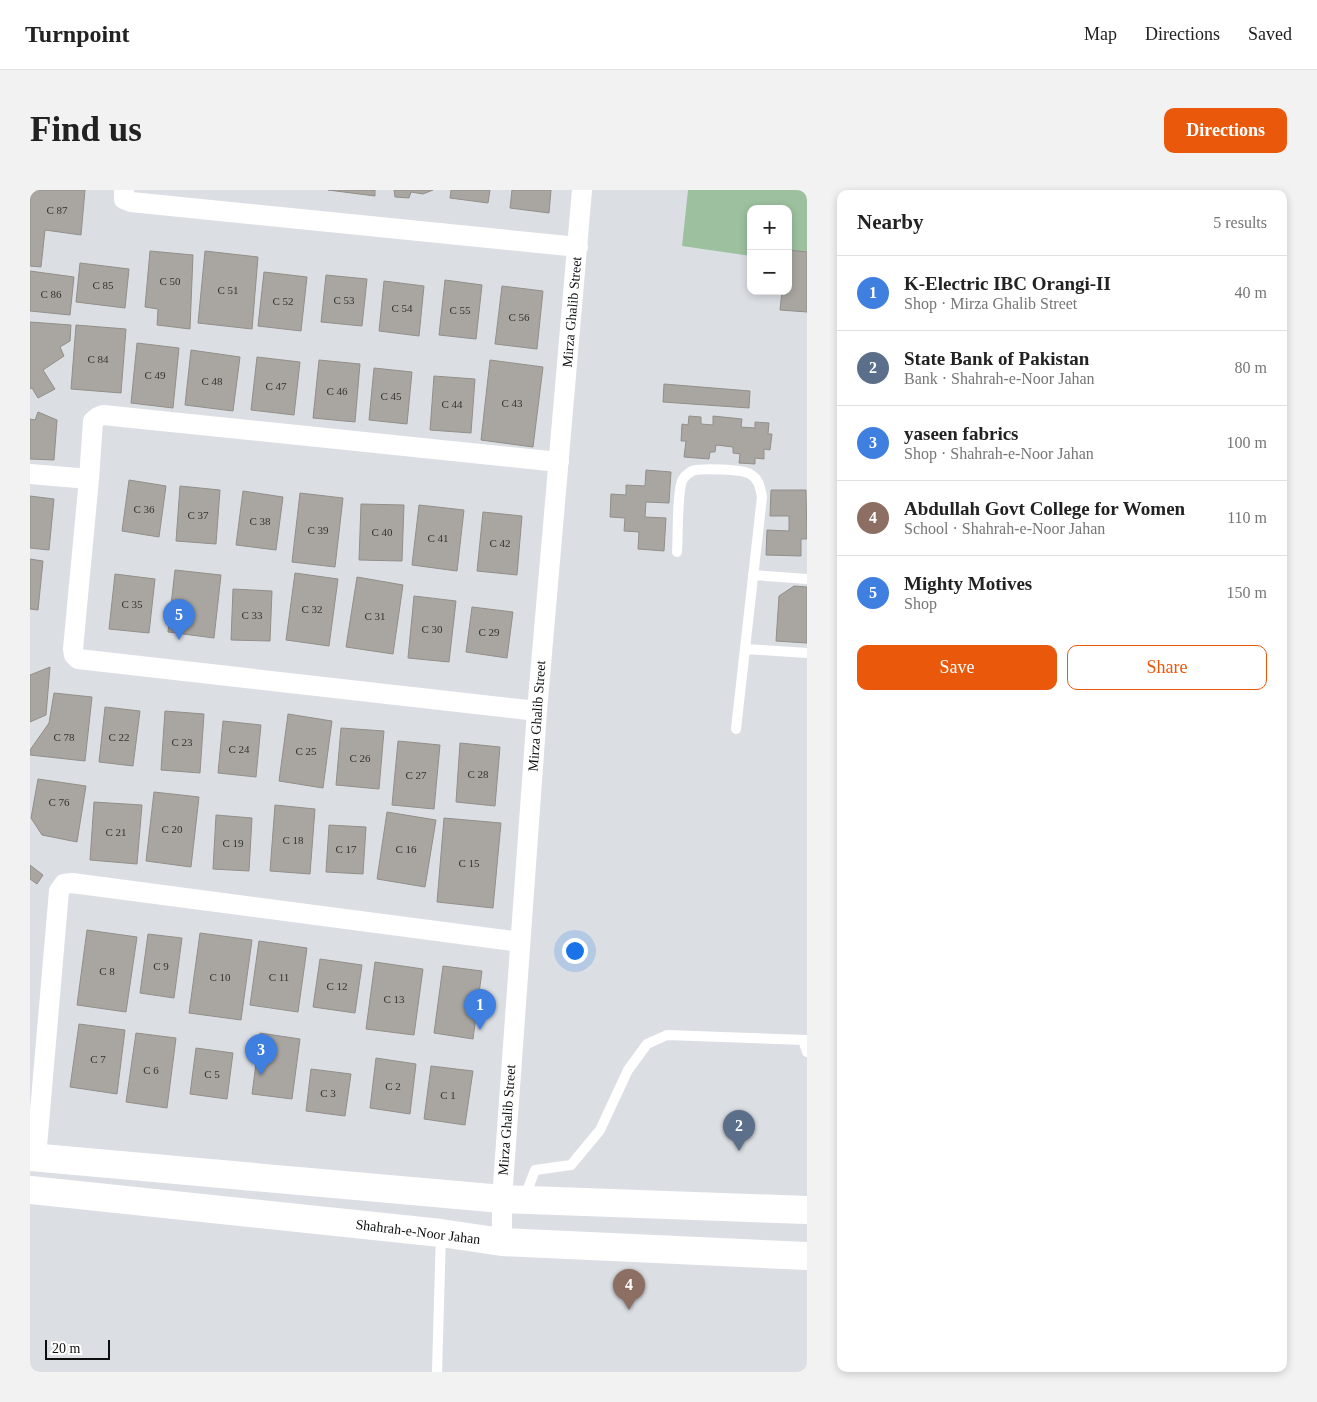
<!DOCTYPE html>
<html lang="en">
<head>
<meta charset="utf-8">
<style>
  :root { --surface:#fff; --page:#f2f2f2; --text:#222; --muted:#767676; --line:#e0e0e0; --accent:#ea580c }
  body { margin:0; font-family:"Times New Roman",serif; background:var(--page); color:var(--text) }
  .controls { position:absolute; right:15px; top:15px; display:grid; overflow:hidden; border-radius:10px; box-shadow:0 2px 8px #0003 }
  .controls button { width:45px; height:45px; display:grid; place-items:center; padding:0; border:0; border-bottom:1px solid var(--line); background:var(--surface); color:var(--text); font:25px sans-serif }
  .scale { position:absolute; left:15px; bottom:12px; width:65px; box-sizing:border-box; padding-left:5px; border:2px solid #0d0e0f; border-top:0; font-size:14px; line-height:18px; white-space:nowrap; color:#0d0e0f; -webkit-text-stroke:4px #fff; paint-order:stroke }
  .you { position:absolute; left:544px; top:760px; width:18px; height:18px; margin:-12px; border:4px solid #fff; border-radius:50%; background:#1a73e8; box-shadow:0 0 0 8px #1a73e833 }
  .badge { display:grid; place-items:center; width:32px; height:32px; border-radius:50%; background:var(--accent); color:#fff; font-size:16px; font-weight:700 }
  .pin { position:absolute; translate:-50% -41px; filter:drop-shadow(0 1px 2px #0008) }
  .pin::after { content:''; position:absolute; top:26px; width:18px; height:15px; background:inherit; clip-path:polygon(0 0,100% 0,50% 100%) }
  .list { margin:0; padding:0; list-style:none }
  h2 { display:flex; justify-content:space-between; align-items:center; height:65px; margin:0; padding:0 20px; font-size:21px }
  h2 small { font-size:16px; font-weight:400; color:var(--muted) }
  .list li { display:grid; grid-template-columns:32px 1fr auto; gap:15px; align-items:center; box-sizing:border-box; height:75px; padding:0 20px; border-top:1px solid var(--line) }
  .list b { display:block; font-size:19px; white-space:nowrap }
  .list p { margin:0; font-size:16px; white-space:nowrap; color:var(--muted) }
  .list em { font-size:16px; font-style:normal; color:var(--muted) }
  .actions { display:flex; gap:10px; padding:15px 20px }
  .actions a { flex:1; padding:11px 0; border:1px solid var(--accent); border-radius:10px; text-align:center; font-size:18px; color:var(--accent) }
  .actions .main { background:var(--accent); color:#fff }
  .map { position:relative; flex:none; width:777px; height:1182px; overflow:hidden; border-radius:10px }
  header { display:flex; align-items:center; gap:30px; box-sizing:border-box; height:70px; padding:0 25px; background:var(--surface); border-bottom:1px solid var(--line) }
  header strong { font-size:24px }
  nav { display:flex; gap:28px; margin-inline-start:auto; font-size:18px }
  .intro { display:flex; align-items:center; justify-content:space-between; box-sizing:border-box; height:120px; padding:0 30px }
  h1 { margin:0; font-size:35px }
  .button { padding:12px 22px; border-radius:10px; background:var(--accent); color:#fff; font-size:18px; font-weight:700 }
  main { display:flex; gap:30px; padding:0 30px }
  aside { flex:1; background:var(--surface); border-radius:10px; box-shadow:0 2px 8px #0003 }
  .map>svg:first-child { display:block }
</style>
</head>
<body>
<header>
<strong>Turnpoint</strong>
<nav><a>Map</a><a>Directions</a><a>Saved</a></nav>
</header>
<div class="intro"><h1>Find us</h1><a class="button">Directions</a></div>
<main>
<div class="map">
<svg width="777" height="1182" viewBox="0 0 777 1182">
  <rect width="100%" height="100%" fill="#dbdfe4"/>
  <path fill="#9dc19f" d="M658,0H777V62L758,60V19H721V66L652,56Z"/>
  <path fill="#a9a5a0" stroke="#928f8a" d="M0,0H55L51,45L15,40L11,77L0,76Z
    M298,0H345V6Z
    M364,0H403L393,4L381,2L379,8L365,7Z
    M421,0H460L458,13L420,8Z
    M482,0H521L519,23L480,18Z
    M758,60L777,62V122L750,120L752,101H758Z
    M120,61L163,65L160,139L127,135L128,119L115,117Z
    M175,61L228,67L222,139L168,133Z
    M50,73L99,79L95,118L46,112Z
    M0,81L44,87L40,125L0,121Z
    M234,82L277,87L271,141L228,136Z
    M296,85L337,89L332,136L291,132Z
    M415,90L452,95L446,149L409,145Z
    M354,91L394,96L389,146L349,141Z
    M472,96L513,101L507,159L465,154Z
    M0,132L41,135L40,151L30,157L34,166L13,180L25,199L8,208L2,198L0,199Z
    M46,135L96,139L91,203L41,199Z
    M107,153L149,158L143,218L101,213Z
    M161,160L210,167L203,221L155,215Z
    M227,167L270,172L264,225L221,220Z
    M289,170L330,174L325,232L283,228Z
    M460,170L513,177L503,257L451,250Z
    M344,178L382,182L377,234L339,230Z
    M404,186L445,189L441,243L400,240Z
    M634,194L720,201L719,218L633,212Z
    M8,222L27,230L24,270L0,269V229L5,230Z
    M659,226L671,227V234L683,235V226L712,229L711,237L725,238V232L739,233L738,244H742L740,260L734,259V269L725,268V274L709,273L710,264L703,263V257L686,255L685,262H680L679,269L654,267L656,251H651L652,234L658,235Z
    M616,280L641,282L639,313L616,312L615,327L636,328L634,361L608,359L609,342L594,341L595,328L580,327L581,304L596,305V295L615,296Z
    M99,290L136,296L129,347L92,341Z
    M150,296L190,300L186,354L146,351Z
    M741,300H776L777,349H771V366L736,365L737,340L759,341V326H740Z
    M213,301L253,307L246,360L206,355Z
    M270,303L313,308L305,377L262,372Z
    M0,306L24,309L19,360L0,358Z
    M331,314L374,315L372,371L329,370Z
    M389,315L434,320L427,381L382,375Z
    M453,322L492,326L487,385L447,381Z
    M0,369L13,371L8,420L0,419Z
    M145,380L191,385L184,448L138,442Z
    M265,383L308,389L299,456L256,450Z
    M85,384L125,389L119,443L79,439Z
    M327,387L373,395L363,464L316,457Z
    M764,396L777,397V453L746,451L749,406Z
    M203,399L242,401L240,451L201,450Z
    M384,406L426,411L419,472L378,468Z
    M442,417L483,422L477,468L436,462Z
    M20,477L16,525L0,532V485Z
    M24,503L62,507L55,571L0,565V560L19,533Z
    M75,517L110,521L103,576L69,572Z
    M135,521L174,524L170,583L131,580Z
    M258,524L302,531L293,598L249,591Z
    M193,531L231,535L226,587L188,583Z
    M311,538L354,541L349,599L306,595Z
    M368,551L410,555L404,619L362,615Z
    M430,553L470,557L465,616L426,612Z
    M8,589L56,596L47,652L12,645L1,628Z
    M124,602L169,607L161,677L116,671Z
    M64,612L112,615L107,674L60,670Z
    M245,615L285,619L280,684L240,681Z
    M357,622L406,630L395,697L347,689Z
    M186,625L222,628L219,681L183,679Z
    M414,628L471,633L463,718L407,712Z
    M299,635L336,637L333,684L296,682Z
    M0,675L13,685L7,694L0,689Z
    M57,740L107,747L96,822L47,815Z
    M170,743L222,750L211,830L159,823Z
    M118,744L152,748L144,808L110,803Z
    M229,751L277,758L268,822L220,815Z
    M290,769L332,775L325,823L283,817Z
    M345,772L393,779L384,845L336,839Z
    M413,776L452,781L443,849L404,843Z
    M49,834L95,840L87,904L40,897Z
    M106,843L146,848L137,918L96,912Z
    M230,843L270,849L262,909L222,904Z
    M166,858L203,863L197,909L160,904Z
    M346,868L386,874L380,924L340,918Z
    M401,876L443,881L435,935L394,929Z
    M281,879L321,884L315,926L276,921Z"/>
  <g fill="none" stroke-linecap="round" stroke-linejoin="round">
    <path stroke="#fff" stroke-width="10" d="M647,362C648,348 647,298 653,289C655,286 659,283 662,281C671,278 712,279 720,284C729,289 730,297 732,307L706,539
      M723,385L777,389
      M715,459L777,463
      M773,850L777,862
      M494,1009L505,980L541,975L570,940L598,880L617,854L637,845L777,850
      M407,1182L411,1043"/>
    <path stroke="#fff" stroke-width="20" d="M94,0V9L101,12L548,57
      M0,284L59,289
      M507,521L48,469L44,465L43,459L59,289L63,231L68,227L73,225L529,272
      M6,968L29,701L34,694L42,693L490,752
      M472,1052V1009L507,521L552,0"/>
    <path stroke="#fff" stroke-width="28" d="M0,967L472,1009L777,1020
      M0,1000L411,1043L472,1052L777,1066"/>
  </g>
  <g text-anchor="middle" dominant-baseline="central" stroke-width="4" stroke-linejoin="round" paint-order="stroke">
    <g font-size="11" fill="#343433">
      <text x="27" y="20">C 87</text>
      <text x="140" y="91">C 50</text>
      <text x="73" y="95">C 85</text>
      <text x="198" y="100">C 51</text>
      <text x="21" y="104">C 86</text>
      <text x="314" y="110">C 53</text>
      <text x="253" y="111">C 52</text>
      <text x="372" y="118">C 54</text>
      <text x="430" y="120">C 55</text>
      <text x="489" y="127">C 56</text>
      <text x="68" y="169">C 84</text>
      <text x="125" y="185">C 49</text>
      <text x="182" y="191">C 48</text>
      <text x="246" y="196">C 47</text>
      <text x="307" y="201">C 46</text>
      <text x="361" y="206">C 45</text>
      <text x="482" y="213">C 43</text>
      <text x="422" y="214">C 44</text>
      <text x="114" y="319">C 36</text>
      <text x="168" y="325">C 37</text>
      <text x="230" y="331">C 38</text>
      <text x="288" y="340">C 39</text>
      <text x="352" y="342">C 40</text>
      <text x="408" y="348">C 41</text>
      <text x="470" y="353">C 42</text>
      <text x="102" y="414">C 35</text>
      <text x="282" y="419">C 32</text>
      <text x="222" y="425">C 33</text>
      <text x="345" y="426">C 31</text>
      <text x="402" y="439">C 30</text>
      <text x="459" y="442">C 29</text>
      <text x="34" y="547">C 78</text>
      <text x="89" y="547">C 22</text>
      <text x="152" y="552">C 23</text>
      <text x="209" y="559">C 24</text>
      <text x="276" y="561">C 25</text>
      <text x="330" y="568">C 26</text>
      <text x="448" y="584">C 28</text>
      <text x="386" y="585">C 27</text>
      <text x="29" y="612">C 76</text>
      <text x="142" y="639">C 20</text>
      <text x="86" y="642">C 21</text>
      <text x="263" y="650">C 18</text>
      <text x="203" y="653">C 19</text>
      <text x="316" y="659">C 17</text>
      <text x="376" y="659">C 16</text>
      <text x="439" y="673">C 15</text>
      <text x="131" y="776">C 9</text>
      <text x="77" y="781">C 8</text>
      <text x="190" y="787">C 10</text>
      <text x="249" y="787">C 11</text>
      <text x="307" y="796">C 12</text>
      <text x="364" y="809">C 13</text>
      <text x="68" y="869">C 7</text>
      <text x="121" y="880">C 6</text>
      <text x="182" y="884">C 5</text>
      <text x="363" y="896">C 2</text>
      <text x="298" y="903">C 3</text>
      <text x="418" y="905">C 1</text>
    </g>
    <g font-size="14" fill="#0d0e0f" stroke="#fff">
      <text transform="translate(542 122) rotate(-85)">Mirza Ghalib Street</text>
      <text transform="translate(507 526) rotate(-86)">Mirza Ghalib Street</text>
      <text transform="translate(477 930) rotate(-86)">Mirza Ghalib Street</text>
      <text transform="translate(388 1042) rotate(7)">Shahrah-e-Noor Jahan</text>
    </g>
  </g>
</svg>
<div class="controls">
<button>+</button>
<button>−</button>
</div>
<div class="scale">20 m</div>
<div class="you"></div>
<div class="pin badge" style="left:450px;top:840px;background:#3f7fe0">1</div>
<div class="pin badge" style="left:709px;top:961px;background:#5c6f8a">2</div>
<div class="pin badge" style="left:231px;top:885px;background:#3f7fe0">3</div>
<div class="pin badge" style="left:599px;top:1120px;background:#8d6e63">4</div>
<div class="pin badge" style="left:149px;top:450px;background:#3f7fe0">5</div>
</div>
<aside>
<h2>Nearby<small>5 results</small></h2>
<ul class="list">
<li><span class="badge" style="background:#3f7fe0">1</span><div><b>K-Electric IBC Orangi-II</b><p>Shop · Mirza Ghalib Street</p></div><em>40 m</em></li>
<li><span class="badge" style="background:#5c6f8a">2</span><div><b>State Bank of Pakistan</b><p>Bank · Shahrah-e-Noor Jahan</p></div><em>80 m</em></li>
<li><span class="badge" style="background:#3f7fe0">3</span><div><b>yaseen fabrics</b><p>Shop · Shahrah-e-Noor Jahan</p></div><em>100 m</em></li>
<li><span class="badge" style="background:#8d6e63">4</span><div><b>Abdullah Govt College for Women</b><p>School · Shahrah-e-Noor Jahan</p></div><em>110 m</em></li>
<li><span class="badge" style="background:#3f7fe0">5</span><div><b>Mighty Motives</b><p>Shop</p></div><em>150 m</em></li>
</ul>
<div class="actions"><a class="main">Save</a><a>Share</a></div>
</aside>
</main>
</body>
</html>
